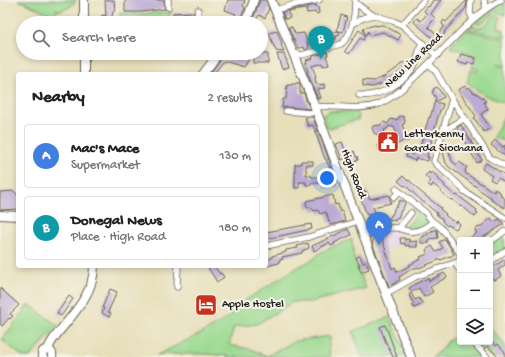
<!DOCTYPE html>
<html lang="en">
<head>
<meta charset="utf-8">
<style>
  :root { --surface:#fff; --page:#f6f6f6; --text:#222; --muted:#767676; --line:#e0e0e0; --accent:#c8321e }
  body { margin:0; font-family:"Gochi Hand",sans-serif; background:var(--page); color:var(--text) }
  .controls { position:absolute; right:12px; bottom:12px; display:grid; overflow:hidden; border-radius:4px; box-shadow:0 2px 6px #0003 }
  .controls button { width:36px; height:36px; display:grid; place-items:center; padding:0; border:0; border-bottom:1px solid var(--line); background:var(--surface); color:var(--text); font:20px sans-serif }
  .you { position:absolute; left:327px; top:178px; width:14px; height:14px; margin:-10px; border:3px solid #fff; border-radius:50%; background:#1a73e8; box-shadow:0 0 0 6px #1a73e833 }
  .badge { display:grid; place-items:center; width:26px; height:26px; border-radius:50%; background:var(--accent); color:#fff; font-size:13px; font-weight:700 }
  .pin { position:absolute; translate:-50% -33px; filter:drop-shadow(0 1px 2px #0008) }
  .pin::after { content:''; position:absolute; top:21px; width:14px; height:12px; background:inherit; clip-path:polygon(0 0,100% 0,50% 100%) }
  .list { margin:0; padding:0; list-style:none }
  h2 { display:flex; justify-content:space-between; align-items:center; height:52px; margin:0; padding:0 16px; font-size:17px }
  h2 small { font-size:13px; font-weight:400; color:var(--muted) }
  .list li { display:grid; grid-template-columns:26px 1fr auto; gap:12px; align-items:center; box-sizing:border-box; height:64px; margin:0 8px 8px; padding:0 8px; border:1px solid var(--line); border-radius:4px }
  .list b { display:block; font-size:15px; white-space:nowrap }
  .list p { margin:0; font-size:13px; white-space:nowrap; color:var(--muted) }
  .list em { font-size:13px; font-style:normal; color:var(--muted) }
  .icon { flex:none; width:22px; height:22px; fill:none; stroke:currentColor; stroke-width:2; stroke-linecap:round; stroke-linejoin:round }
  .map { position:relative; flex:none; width:505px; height:357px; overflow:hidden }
  .search { position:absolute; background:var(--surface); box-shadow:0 2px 6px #0003; left:16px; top:16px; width:252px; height:44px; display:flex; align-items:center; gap:10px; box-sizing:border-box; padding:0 14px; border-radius:22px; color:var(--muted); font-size:15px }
  .panel { position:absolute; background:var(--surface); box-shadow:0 2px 6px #0003; left:16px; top:72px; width:252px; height:196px; border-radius:4px }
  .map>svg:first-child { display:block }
</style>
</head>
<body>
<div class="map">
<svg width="505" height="357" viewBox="0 0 505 357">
  <rect width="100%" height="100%" fill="#f7f3e8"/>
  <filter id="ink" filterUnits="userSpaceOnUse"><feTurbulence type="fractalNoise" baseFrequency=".025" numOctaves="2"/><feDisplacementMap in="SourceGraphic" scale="8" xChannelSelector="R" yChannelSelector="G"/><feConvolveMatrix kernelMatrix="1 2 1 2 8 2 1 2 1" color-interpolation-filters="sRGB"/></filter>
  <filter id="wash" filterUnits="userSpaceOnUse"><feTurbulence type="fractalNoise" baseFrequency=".012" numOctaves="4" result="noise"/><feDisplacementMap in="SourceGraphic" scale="16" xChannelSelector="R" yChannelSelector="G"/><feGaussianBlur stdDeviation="0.9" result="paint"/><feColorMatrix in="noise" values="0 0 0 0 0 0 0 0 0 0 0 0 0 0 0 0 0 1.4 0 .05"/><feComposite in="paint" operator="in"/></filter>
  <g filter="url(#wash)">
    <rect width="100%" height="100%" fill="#e7dfba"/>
    <path fill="#e5d3f1" d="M397,229L398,244L375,254L370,234Z"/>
    <path fill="#9ad98f" stroke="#5b7a56" d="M18,0H76C73,7 64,10 58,11L57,8L55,16Z
      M505,3V15L496,12L480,24H476L475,22L498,6Z
      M171,12V14H169V23H120V13L139,14Z
      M495,16H498L500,17L498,27L499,28L504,30L503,33L505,34V37L468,29L473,25L476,28C484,29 489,20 495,16Z
      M465,30L505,39V66L497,63L505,67V103L484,95L467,82L471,70L477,72L478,69L472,68L476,56L450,47Z
      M331,111L357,112L359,119L327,129L323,117L324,114Z
      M505,114V141L494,138V136Z
      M415,206L424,213L429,221C422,229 414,229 404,227V225L407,226L417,214L412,210Z
      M501,237H503L504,238L505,249L490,259V245Z
      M352,239L354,259L366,288L311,302H293L257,324L234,327L229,345L250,349L267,356L295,341L331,336L329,343L330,357H231C206,352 182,354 157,355L204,332L226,319L241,303L298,267L312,260L321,252Z
      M29,304L58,326L30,357H23L2,340Z
      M389,317L408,357H362L353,332L354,331Z
      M490,327L505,345V357H491L476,342H490Z
      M460,335V342H467L481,357H432L440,351L449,340Z"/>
    <g id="blocks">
      <path fill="#bcaad4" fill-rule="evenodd" d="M105,0H114L115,11H113L111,22H107V23H100L102,15L106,16Z
        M125,0H164L165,9L141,12H125Z
        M228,0H245L243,6L245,8L238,23H235L231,20L236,14L225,10Z
        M260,0H266L269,8L265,18L259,15L254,23H250L254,16Z
        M433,0H441L435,8L431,14L435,18L428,27L437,35L444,27L442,23L444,20L446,22L466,1L467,2L466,8L444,32L445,33L437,42L414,22L417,18L421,21L427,14L424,11L428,6L429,7Z
        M316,5L317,7H318L319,13L316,14L315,12L307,13L306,9L298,10L288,12L290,18L285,19L282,12Z
        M193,12L192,23H173V13Z
        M341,15L347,17L343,32L339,31L340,35L336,36V39L323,42L324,43L319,45L318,42L315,43L314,39H316L315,36L323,33V34H327L339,31L337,30Z
        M376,25V26L381,25H383L401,35L398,40L383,32L369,35L368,31L363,40L360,38L349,54L345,51L359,30L365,35L363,28Z
        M292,27L295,34L304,33L309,48L305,50L304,47L300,48H298L288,28Z
        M277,31L282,44H281L284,52L276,51L275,47H274L269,33Z
        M327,52L328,55L326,56L329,64L323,66L322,63L312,66L316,77H315L316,84H319V85L324,84L325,88L318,89L321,98L318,99L307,72H308L305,63H307L306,60L313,58V56Z
        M224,53H238L249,59L244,67L224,61L213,74H210L223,56Z
        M253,54H268V63H253Z
        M277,54H284L289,67L282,69Z
        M461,54L476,58L474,64L468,62L467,65L458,62Z
        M403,62L407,66L399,73L387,82L373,87L363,86V80L374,81L386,76V75L396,69Z
        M296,83H300V93H304L306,99V102H307L310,109L286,107L282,108L283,99H286L287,85H292V84H296Z
        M465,86L467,89L469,87L474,93V92L483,98L486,101L484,102L488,109L481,114L490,128L484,132L474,118L476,116L458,90Z
        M437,87L444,97L435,102L443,104L441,110H440L427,157H429L428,161L416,158L415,161L406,157L407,153L413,155L414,152L418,153L426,127L429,117L430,118L436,98L432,92L434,91L433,89Z
        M401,116L404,117L405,122L404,124H402L405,133L409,134L411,138L410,140L407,141L405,140L398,144L395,143L393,146L385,148L383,151L379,150L378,145L379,143L381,142L378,135L374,133L372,128L373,126L381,125L382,123L384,122L388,124L390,120L392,119L394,120L398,119L399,117ZM389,126L392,127H394L398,136L395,137L394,141L390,139L388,140L384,130L387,129Z
        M308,117H313L332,168L330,169L326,159H325L313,125L308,126L305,118Z
        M461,125L482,160L477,163L457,128Z
        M495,140L503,147L505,145V156L491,145Z
        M342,142L346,152L350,151V153L354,151L356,157L357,156L358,160L353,162L354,163L350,165L349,162H348L346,158L342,160L336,144Z
        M445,149L449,151L452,161L457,165L459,162L467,167L465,170L466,171L465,173L494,192L495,189L501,193L500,195L505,199V208L491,200L492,198L478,189V188L449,167L446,163L443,152Z
        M301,161H313V165H306V175H311V177H323L322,175L333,173L336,185L325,188L324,183H311V185H306V182H299V188H295V164H301Z
        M486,163L505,175V182L498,178L495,182L490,179L492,176L482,169Z
        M429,172L430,174L432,172L439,178L438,179L445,185L444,186L456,196L457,195L477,210L476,211L478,213L475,217L462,206L461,207L452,199L451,200L441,192L442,191L433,184L431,187L428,184L431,181L425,176Z
        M403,176L408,181L409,180L418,189H417L441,208L440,209L446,214L445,215L452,221L453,220L456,223L457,221L460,224L456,229L448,225L447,226L442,221L443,220L436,214L437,213L433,210L424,202V203L405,185L404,186L398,181Z
        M14,191L18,196V209L0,210V192Z
        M366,191L370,199L389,195L391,203L373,207L377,216L372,218L370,214L367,215L359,194Z
        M333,195L335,205L338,204L340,212L342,211L345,221L331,225L330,222H329L326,212L320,214L318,210L314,211L311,207L307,208L306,201Z
        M400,200L405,202V204L402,210H401L398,218L397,217L395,221L389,219L391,215H392L395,207L396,208Z
        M491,218L494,222L499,219L504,224L479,240H467L477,233L475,230L478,227L479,228Z
        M311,224L312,229L266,239V232Z
        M348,229L351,235L334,243L335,244L331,246L329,243L314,251L312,246Z
        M432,230H437L438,238L429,239V243H421V237H424V235H428V232H432Z
        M381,236L392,269L395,267L397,272L410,266L409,265L421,259L420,257L428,254L426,250L432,246L436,252L443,248L439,242L445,239L454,254L450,257L449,256L441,260V259L419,268L418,267L410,270L399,277L400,280L396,282V283L389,286L372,243L374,239Z
        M400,238H405V240L409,239V242L417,241V247H409V245L405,246V243L401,244Z
        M308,243L309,248L302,251V253L282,257L283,259L279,260V263L266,266V260L272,258V256L286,252V250L298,248L297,246Z
        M360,256L363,263L366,262L369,269L361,272L358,265H360L356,257Z
        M505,259V265L498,270L501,276L495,280V279L493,280L490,275V269Z
        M207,266H214L220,274L221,273L224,277L217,282Z
        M444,273L447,277L430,287L433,292L424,297L419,288L412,292L409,288L417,283L428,278L429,281Z
        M0,288L19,305L10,314L13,316L10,319L9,318L2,326L0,324Z
        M110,289L117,292L108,312L111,313L109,317L102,313L104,308H102Z
        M411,293L415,300L419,298L423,304L414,308L412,305L414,304L409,295Z
        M69,296L73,299L61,316L57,313Z
        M385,325L388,332L397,357H393L385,340L380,327Z
        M479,342H493L496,346L498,344L505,352V357H498L488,346L485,348Z"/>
    </g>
  </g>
  <g filter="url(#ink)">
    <use href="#blocks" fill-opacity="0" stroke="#636053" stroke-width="1"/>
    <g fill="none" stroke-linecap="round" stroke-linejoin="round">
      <g stroke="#636053" stroke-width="7">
        <path id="street" d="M168,0V7
          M471,0L470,13L473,19
          M484,0L486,9
          M355,2L362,8L373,15L393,21L402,25L437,56
          M275,10L293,5L319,0
          M196,23L198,10
          M353,24L363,18L373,15
          M402,25L424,0
          M293,53L302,55L341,44C353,34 355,15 355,0
          M429,64L435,70L452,99L490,158L505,166
          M359,95C378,98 405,83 414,66C418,60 419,49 422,42
          M452,99L434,161L435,163L459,185L464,191L505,218
          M315,107C336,104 358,112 379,104C393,98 404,88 415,77C431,62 445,47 460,32C473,19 485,8 501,0
          M286,111L311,113L316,111
          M442,132L465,118
          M396,189L426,213L431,220L441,228L446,234
          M394,197L399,192
          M399,228L411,213
          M364,234C372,232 382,228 391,228C396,227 399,228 404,230C415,234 424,229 433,222
          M449,238L460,254
          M490,242L505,231
          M266,246L309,237L358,221
          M490,262L505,251
          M456,264L458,268L460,269
          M177,287L178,266
          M385,294L415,277L460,261
          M473,342L487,357"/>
      </g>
      <g stroke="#636053" stroke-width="10">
        <path id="secondary" d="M84,0V23
          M271,0C286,37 302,73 316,110C347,192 378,275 411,357
          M243,23L249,14L254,0
          M84,74V53
          M203,74L219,53
          M0,215L18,216
          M48,349C51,341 56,335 62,328C77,310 94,291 94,266
          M43,357L42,354L43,351L47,349C51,350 53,353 52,357"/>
      </g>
      <use href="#street" stroke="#fff" stroke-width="5.5"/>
      <use href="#secondary" stroke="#fff" stroke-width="8"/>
    </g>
  </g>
  <defs>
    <g id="civic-square" transform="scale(1.15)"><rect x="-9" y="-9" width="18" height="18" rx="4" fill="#c8321e" stroke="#f7f3e8"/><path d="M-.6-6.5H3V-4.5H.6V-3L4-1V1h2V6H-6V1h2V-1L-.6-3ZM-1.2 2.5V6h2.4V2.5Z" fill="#fff"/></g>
    <g id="hotel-square" transform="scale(1.15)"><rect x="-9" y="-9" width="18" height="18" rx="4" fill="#c8321e" stroke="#f7f3e8"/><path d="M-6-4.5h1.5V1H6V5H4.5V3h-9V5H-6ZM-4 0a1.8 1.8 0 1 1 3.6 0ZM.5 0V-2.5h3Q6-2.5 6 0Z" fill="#fff"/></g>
  </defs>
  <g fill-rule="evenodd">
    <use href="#civic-square" x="388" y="142"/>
    <use href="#hotel-square" x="206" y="305"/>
  </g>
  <g text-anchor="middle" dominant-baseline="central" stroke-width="4" stroke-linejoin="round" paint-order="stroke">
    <g font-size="12" fill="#1c1c1c" stroke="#f7f3e8">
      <text transform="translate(414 61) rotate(-43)">New Line Road</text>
      <text transform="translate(353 174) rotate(69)">High Road</text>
    </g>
    <g font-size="12" fill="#1c1c1c" stroke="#f7f3e8" text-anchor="start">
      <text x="404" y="135">Letterkenny<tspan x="404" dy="14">Garda Siochana</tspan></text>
      <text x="222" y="305">Apple Hostel</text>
    </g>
  </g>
</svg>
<div class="controls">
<button>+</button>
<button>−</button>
<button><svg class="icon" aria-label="layers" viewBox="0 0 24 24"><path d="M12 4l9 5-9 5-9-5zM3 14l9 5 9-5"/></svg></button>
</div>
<div class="you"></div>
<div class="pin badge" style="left:379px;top:245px;background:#3f7fe0">A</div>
<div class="pin badge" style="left:321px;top:59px;background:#0f9aa8">B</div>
<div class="search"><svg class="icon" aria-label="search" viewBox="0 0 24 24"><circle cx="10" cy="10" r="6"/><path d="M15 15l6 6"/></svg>Search here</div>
<section class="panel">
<h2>Nearby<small>2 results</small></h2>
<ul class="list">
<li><span class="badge" style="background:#3f7fe0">A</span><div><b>Mac's Mace</b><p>Supermarket</p></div><em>130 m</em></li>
<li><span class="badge" style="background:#0f9aa8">B</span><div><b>Donegal News</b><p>Place · High Road</p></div><em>180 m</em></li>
</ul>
</section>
</div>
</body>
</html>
